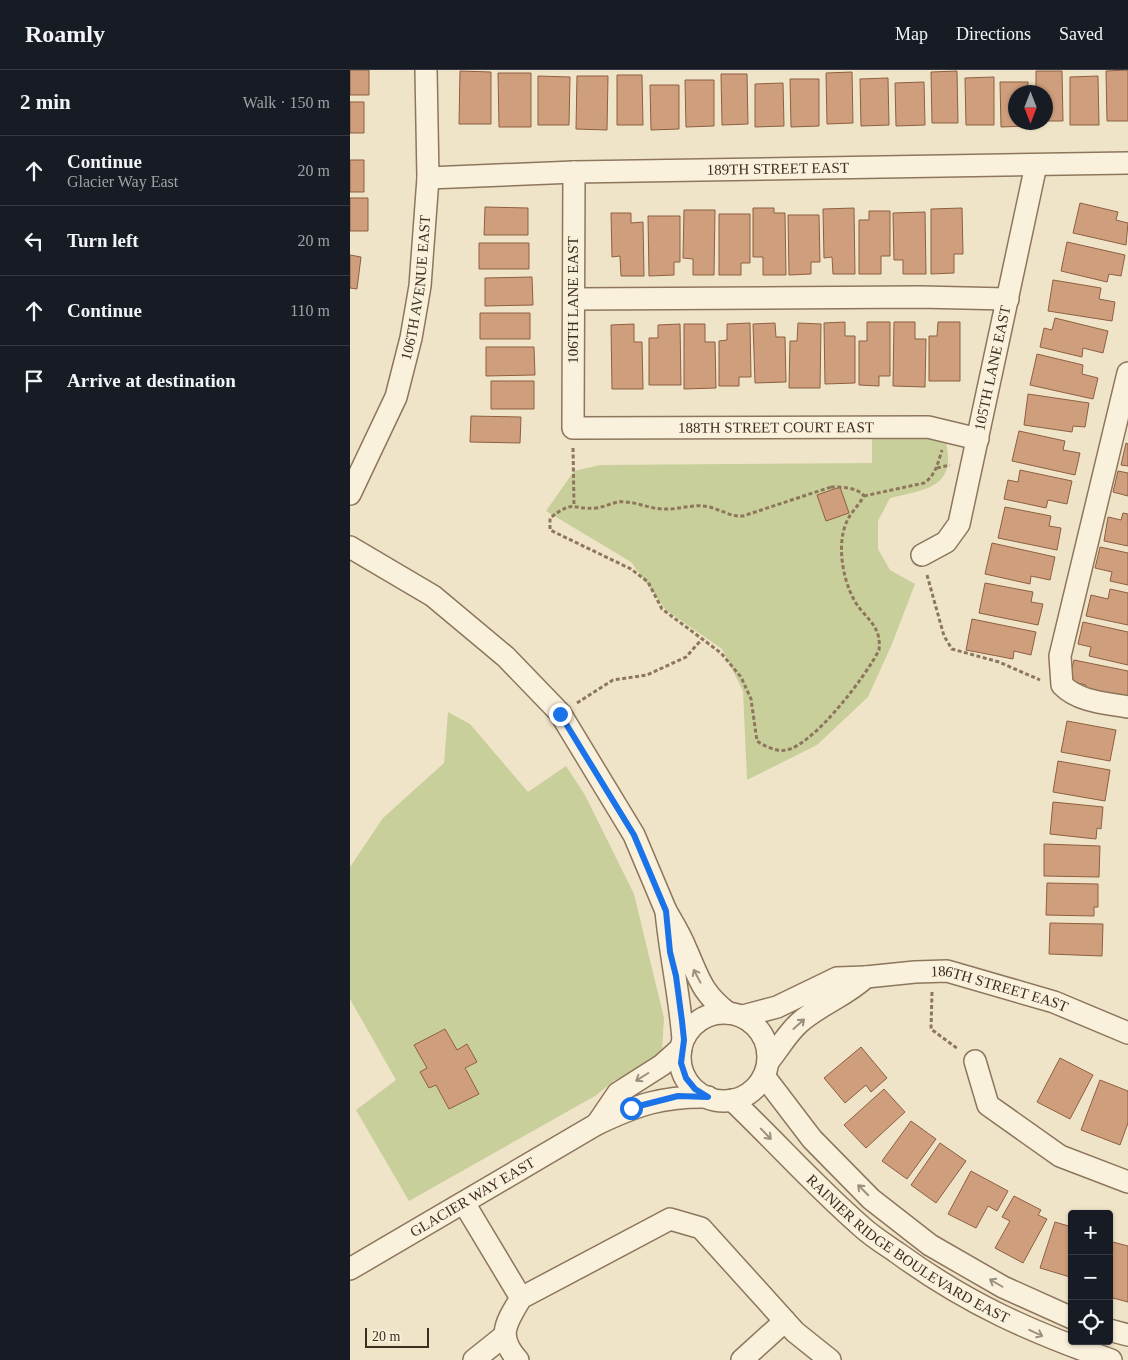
<!DOCTYPE html>
<html lang="en">
<head>
<meta charset="utf-8">
<style>
  :root { --surface:#171b24; --page:#20242c; --text:#f1f3f6; --muted:#9ea1a6; --line:#363941 }
  body { margin:0; font-family:"Times New Roman",serif; background:var(--page); color:var(--text) }
  .controls { position:absolute; right:15px; bottom:15px; display:grid; overflow:hidden; border-radius:5px; box-shadow:0 1px 4px #0004 }
  .controls button { width:45px; height:45px; display:grid; place-items:center; padding:0; border:0; border-bottom:1px solid var(--line); background:var(--surface); color:var(--text); font:25px sans-serif }
  .compass { position:absolute; left:658px; top:15px; width:45px; height:45px; border-radius:50%; background:var(--surface); box-shadow:0 1px 4px #0004; rotate:180deg }
  .scale { position:absolute; left:15px; bottom:12px; width:64px; box-sizing:border-box; padding-left:5px; border:2px solid #3d2e20; border-top:0; font-size:14px; line-height:18px; white-space:nowrap; color:#3d2e20; -webkit-text-stroke:4px #f7eed8; paint-order:stroke }
  .stop { position:absolute; width:15px; height:15px; margin:-11px; border:4px solid #1a73e8; border-radius:50%; background:#fff }
  .stop.end { background:#1a73e8; border-color:#fff; box-shadow:0 1px 5px #0008 }
  .list { margin:0; padding:0; list-style:none }
  h2 { display:flex; justify-content:space-between; align-items:center; height:65px; margin:0; padding:0 20px; font-size:21px }
  h2 small { font-size:16px; font-weight:400; color:var(--muted) }
  .list li { display:grid; grid-template-columns:32px 1fr auto; gap:15px; align-items:center; box-sizing:border-box; height:70px; padding:0 20px; border-top:1px solid var(--line) }
  .list b { display:block; font-size:19px; white-space:nowrap }
  .list p { margin:0; font-size:16px; white-space:nowrap; color:var(--muted) }
  .list em { font-size:16px; font-style:normal; color:var(--muted) }
  .icon { flex:none; width:28px; height:28px; fill:none; stroke:currentColor; stroke-width:2; stroke-linecap:round; stroke-linejoin:round }
  .map { position:relative; flex:none; width:778px; height:1290px; overflow:hidden }
  header { display:flex; align-items:center; gap:30px; box-sizing:border-box; height:70px; padding:0 25px; background:var(--surface); border-bottom:1px solid var(--line) }
  header strong { font-size:24px }
  nav { display:flex; gap:28px; margin-inline-start:auto; font-size:18px }
  main { display:flex }
  aside { flex:1; background:var(--surface) }
  .map>svg:first-child { display:block }
</style>
</head>
<body>
<header>
<strong>Roamly</strong>
<nav><a>Map</a><a>Directions</a><a>Saved</a></nav>
</header>
<main>
<aside>
<h2>2 min<small>Walk · 150 m</small></h2>
<ul class="list">
<li><svg class="icon" aria-label="ahead" viewBox="0 0 24 24"><path d="M12 20V5M6 11l6-6 6 6"/></svg><div><b>Continue</b><p>Glacier Way East</p></div><em>20 m</em></li>
<li><svg class="icon" aria-label="left" viewBox="0 0 24 24"><path d="M17 20v-9H6M10 6l-5 5 5 5"/></svg><div><b>Turn left</b></div><em>20 m</em></li>
<li><svg class="icon" aria-label="ahead" viewBox="0 0 24 24"><path d="M12 20V5M6 11l6-6 6 6"/></svg><div><b>Continue</b></div><em>110 m</em></li>
<li><svg class="icon" aria-label="arrive" viewBox="0 0 24 24"><path d="M6 21V4h12l-3 4 3 4H6"/></svg><div><b>Arrive at destination</b></div></li>
</ul>
</aside>
<div class="map">
<svg width="778" height="1290" viewBox="0 0 778 1290">
  <rect width="100%" height="100%" fill="#f0e4c8"/>
  <path fill="#c9cf9b" d="M586,368L596,373C607,418 574,420 540,428L528,451V479L540,500L565,514L542,574L518,627L467,675L397,710L393,621L372,579L316,540L281,492L196,441L224,401L250,395L522,393V369Z
    M98,642L120,654L178,722L216,696L235,725L284,824L314,948L312,981L294,999L265,1010L245,1026L59,1131L6,1040L46,1010L0,929V797L33,748L94,693Z"/>
  <path fill="#cf9f7d" stroke="#8d5f41" d="M0,0H19V25H0Z
    M778,0V51H757L756,1Z
    M110,1L141,2V54H109Z
    M607,1L608,53H582L581,2Z
    M686,1H712L713,51H696V22H686Z
    M502,2L503,53L477,54L476,3Z
    M148,3H181V57H149Z
    M371,4H397L398,54L372,55Z
    M267,5H292L293,55H267Z
    M188,6L220,7L219,55H188Z
    M227,6H258L257,60L226,59Z
    M748,6L749,55H720V7Z
    M644,7V55H616L615,8Z
    M538,8L539,55L511,56L510,9Z
    M440,9H469V56L441,57Z
    M335,10H364V56L336,57Z
    M574,12L575,55L546,56L545,13Z
    M650,12H678V22H666V52H679V56L651,57Z
    M433,13L434,56L405,57V14Z
    M300,15H329V59L301,60Z
    M0,32H14V63H0Z
    M0,90H14V122H0Z
    M0,128H18V161H0Z
    M730,133L768,142L766,150L778,153L776,175L723,163Z
    M135,137L178,138V165H134Z
    M403,138H424V143H435L436,205H413V187H403Z
    M504,138L505,204H483L482,187L474,188L473,139Z
    M612,138L613,184H604V203L581,204V139Z
    M334,140H365L364,205H343V189L333,188Z
    M519,141H540V186H531V204H509V150H519Z
    M575,142L576,204H553V190H544L543,143Z
    M261,143H281V153L293,152L294,206H271L270,186L262,187Z
    M369,144H400V193H391V205H369Z
    M438,145H469L470,192H461V204L439,205Z
    M298,146H330V192H324V205L299,206Z
    M717,172L775,185L771,206L759,204L757,212L711,201Z
    M129,173H179V199H129Z
    M0,185L11,187L7,219L0,218Z
    M182,207L183,235L135,236V208Z
    M703,210L751,218L749,229L765,232L762,251L698,241Z
    M130,243H180V269H130Z
    M705,248L758,261L753,283L733,278L732,287L690,277L694,258L702,260Z
    M495,252V266H505V313L475,314L474,253Z
    M517,252H540V306H529V316L509,315V271H517Z
    M544,252H565V269H576L575,317L543,316Z
    M588,252H610V311H579V266H587Z
    M400,253L401,307H389V316H369V271L377,270V254Z
    M425,253L426,267H435L436,312L405,313L403,254Z
    M448,253L471,254L470,318H439L440,271H447Z
    M284,254V272H292L293,319H262L261,255Z
    M330,254L331,315H299V268H308V255Z
    M334,254H355V272H365L366,318L334,319Z
    M136,277H184L185,305L136,306Z
    M687,284L733,295L732,304L748,308L743,329L680,315Z
    M141,311H184V339H141Z
    M678,324L739,333L735,357L723,356L722,362L674,355Z
    M121,346L171,347L170,373L120,372Z
    M669,361L715,371L713,380L730,383L725,405L662,391Z
    M776,373L778,374V396L771,395Z
    M670,400L722,411L717,434L698,430L696,438L654,429L658,410L668,412Z
    M768,401L778,403V426L763,422Z
    M490,417L499,443L476,451L467,425Z
    M655,437L701,446L699,456L711,458L707,480L648,468Z
    M773,443L778,444V476L754,471L758,447L771,450Z
    M642,473L705,487L700,510L681,506L680,514L635,504Z
    M750,477L778,483V515L760,511L762,502L745,498Z
    M635,513L683,522L681,532L693,534L688,555L629,543Z
    M760,519L778,523V555L736,546L741,525L758,529Z
    M622,549L686,562L681,585L664,581L663,589L616,580Z
    M733,552L778,562V595L739,586L741,577L728,574Z
    M724,590L778,601V634L734,624L736,615L719,611Z
    M717,651L766,660L760,691L711,682Z
    M708,691L760,700L755,731L703,722Z
    M703,732L753,737L751,759L747,758L746,769L700,764Z
    M694,774L750,776L749,807L694,806Z
    M697,813L748,814V837H744V846L696,845Z
    M700,853L753,854L752,886L699,884Z
    M95,959L107,980L117,974L127,992L115,998L129,1024L99,1039L86,1015L79,1018L70,1002L77,998L64,975Z
    M511,977L537,1008L521,1022L516,1015L495,1033L474,1008Z
    M710,988L743,1005L720,1049L687,1032Z
    M750,1010L778,1021V1053L770,1075L731,1060Z
    M534,1019L555,1042L516,1078L494,1055Z
    M561,1051L586,1069L557,1109L532,1091Z
    M590,1073L616,1091L586,1133L561,1115Z
    M621,1101L658,1121L647,1141L638,1136L626,1158L598,1144Z
    M664,1126L691,1140L688,1145L697,1149L673,1193L645,1178L660,1151L652,1147Z
    M705,1152L722,1157L720,1207L690,1198Z
    M759,1171L778,1176V1232L759,1227Z"/>
  <g fill="none" stroke-linecap="round" stroke-linejoin="round">
    <g stroke="#8d765c" stroke-width="24">
      <g id="minor">
        <path id="s1" d="M224,102L223,358L578,357L628,369"/>
        <path id="s2" d="M78,108L224,102L778,93"/>
        <path d="M224,229L570,227L658,229"/>
        <path d="M778,303L710,586L712,615C729,632 755,633 778,637"/>
        <path id="s3" d="M0,424L46,327L61,268L70,216L78,108L76,0"/>
        <path d="M0,477L83,526L156,587L210,643L284,765L316,841"/>
        <path id="s4" d="M572,485L596,472L609,454L686,95"/>
        <path id="s5" d="M516,907L565,902L597,901L704,932L778,963"/>
        <circle cx="374" cy="987" r="44"/>
        <path d="M393,946L427,937L487,908L516,907C495,927 468,935 448,954C437,964 428,980 418,992"/>
        <path d="M333,970C330,927 320,884 316,841C323,853 331,866 336,879C349,908 351,922 378,943"/>
        <path d="M331,978L312,995L268,1023L247,1054C287,1035 312,1026 358,1027"/>
        <path d="M625,991L638,1035L710,1086L778,1112"/>
        <path d="M414,1006L462,1069L521,1129L580,1175L653,1217L722,1248"/>
        <path id="s6" d="M382,1030C426,1072 466,1117 512,1157C523,1167 536,1175 549,1184C618,1234 681,1262 761,1290"/>
        <path d="M114,1133L171,1228"/>
        <path id="s7" d="M0,1199L247,1054"/>
        <path d="M759,1260L778,1265"/>
        <path d="M124,1290L154,1266"/>
        <path d="M168,1290C146,1266 156,1253 171,1228L320,1149L351,1158L445,1262L480,1290"/>
        <path d="M392,1290L435,1251"/>
      </g>
    </g>
    <path stroke="#8d765c" stroke-width="3" stroke-dasharray="4 2.5" stroke-linecap="butt" d="M223,378L224,435
      M587,398L600,395
      M481,417C491,417 507,417 514,426C509,435 501,442 497,451C485,476 494,520 511,540C523,554 531,561 529,580C516,606 464,675 436,680C427,682 414,676 407,671L401,629L391,607L371,583L312,539L298,512L281,499L200,460V448C225,429 221,440 246,438C257,437 265,430 276,432C289,433 301,439 314,439C329,440 344,433 360,437C371,440 381,447 393,446Z
      M514,426L574,413C585,406 588,393 592,380
      M577,505L594,566L602,579L649,592L690,610
      M227,633L263,610L297,605L336,587L353,568
      M582,922L581,959L608,979"/>
    <use href="#minor" stroke="#faf1dc" stroke-width="21"/>
  </g>
  <defs><path id="oneway-shaft" d="M-6 0H5M1.5-3L5.5 0L1.5 3" fill="none" stroke-width="1.6" stroke-linecap="round" stroke-linejoin="round" transform="scale(1.25)"/></defs>
  <g stroke="#9c907e">
    <use href="#oneway-shaft" transform="translate(347 906) rotate(-118)"/>
    <use href="#oneway-shaft" transform="translate(449 954) rotate(-42)"/>
    <use href="#oneway-shaft" transform="translate(292 1007) rotate(148)"/>
    <use href="#oneway-shaft" transform="translate(416 1064) rotate(46)"/>
    <use href="#oneway-shaft" transform="translate(513 1120) rotate(-135)"/>
    <use href="#oneway-shaft" transform="translate(646 1213) rotate(-150)"/>
    <use href="#oneway-shaft" transform="translate(686 1263) rotate(25)"/>
  </g>
  <g fill="none" stroke-linecap="round" stroke-linejoin="round">
    <path stroke="#1a73e8" stroke-width="6" d="M210,644L284,765L316,841L320,882L326,906L332,951L334,970L331,993L336,1008L345,1019L358,1027L328,1026L281,1038"/>
  </g>
  <g text-anchor="middle" dominant-baseline="central" stroke-width="4" stroke-linejoin="round" paint-order="stroke">
    <g font-size="15" fill="#3d2e20" stroke="#f7eed8">
      <text stroke="none"><textPath href="#s2" startOffset="350">189TH STREET EAST</textPath></text>
      <text stroke="none"><textPath href="#s3" startOffset="219">106TH AVENUE EAST</textPath></text>
      <text transform="translate(223 230) rotate(-90)">106TH LANE EAST</text>
      <text stroke="none"><textPath href="#s4" startOffset="209">105TH LANE EAST</textPath></text>
      <text stroke="none"><textPath href="#s1" startOffset="459">188TH STREET COURT EAST</textPath></text>
      <text stroke="none"><textPath href="#s5" startOffset="136">186TH STREET EAST</textPath></text>
      <text stroke="none"><textPath href="#s7" startOffset="142">GLACIER WAY EAST</textPath></text>
      <text stroke="none"><textPath href="#s6" startOffset="232">RAINIER RIDGE BOULEVARD EAST</textPath></text>
    </g>
  </g>
</svg>
<div class="controls">
<button>+</button>
<button>−</button>
<button><svg class="icon" aria-label="locate" viewBox="0 0 24 24"><circle cx="12" cy="12" r="6"/><path d="M12 2v4M12 18v4M2 12h4M18 12h4"/></svg></button>
</div>
<svg class="compass" viewBox="-18 -18 36 36"><path d="M0-13l5 13h-10z" fill="#e53935"/><path d="M0 13l5-13h-10z" fill="#9ea1a6"/></svg>
<div class="scale">20 m</div>
<div class="stop" style="left:281px;top:1038px"></div>
<div class="stop end" style="left:210px;top:644px"></div>
</div>
</main>
</body>
</html>
